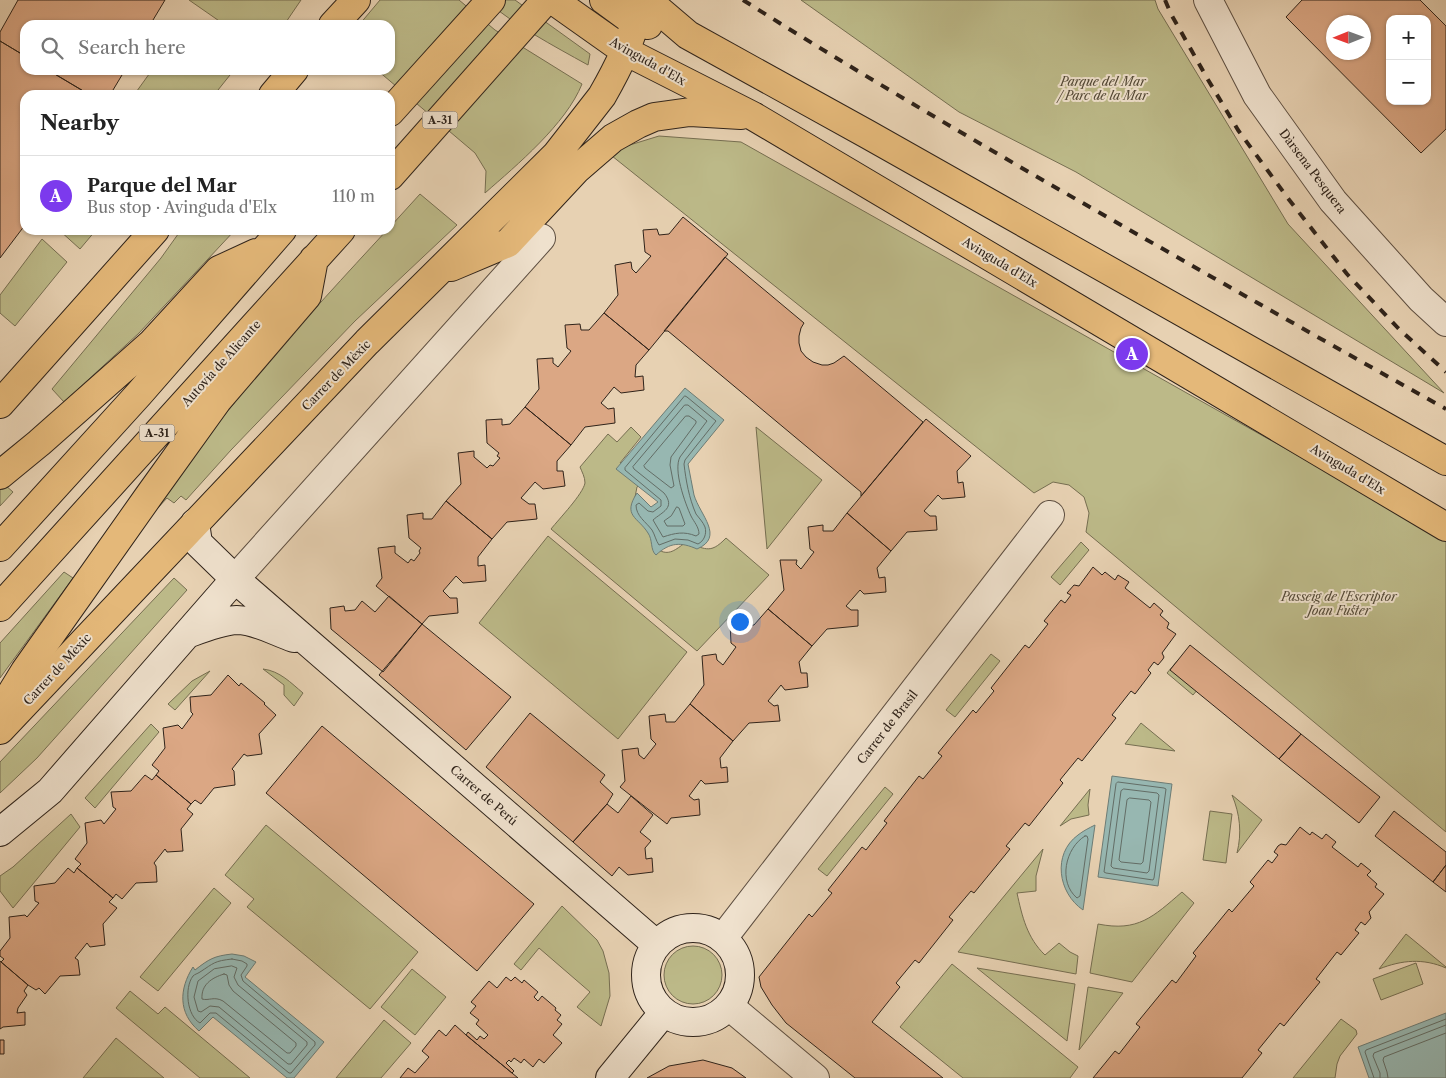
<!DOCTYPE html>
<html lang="en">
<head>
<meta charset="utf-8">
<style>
  :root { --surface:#fff; --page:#f6f6f6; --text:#222; --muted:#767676; --line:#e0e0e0; --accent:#7c3aed }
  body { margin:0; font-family:"Libre Caslon Text",serif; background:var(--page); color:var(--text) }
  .controls { position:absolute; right:15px; top:15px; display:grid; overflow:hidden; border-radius:10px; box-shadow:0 1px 4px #0004 }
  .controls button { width:45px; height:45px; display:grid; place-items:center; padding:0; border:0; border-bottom:1px solid var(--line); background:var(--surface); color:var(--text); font:25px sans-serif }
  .compass { position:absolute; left:1326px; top:15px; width:45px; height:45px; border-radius:50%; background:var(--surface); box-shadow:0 1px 4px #0004; rotate:269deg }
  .you { position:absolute; left:739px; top:621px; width:18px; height:18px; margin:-12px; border:4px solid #fff; border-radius:50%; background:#1a73e8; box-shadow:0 0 0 8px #1a73e833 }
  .badge { display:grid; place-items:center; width:32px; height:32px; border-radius:50%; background:var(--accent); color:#fff; font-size:16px; font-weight:700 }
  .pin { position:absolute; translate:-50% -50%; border:2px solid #fff; box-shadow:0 1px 5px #0006 }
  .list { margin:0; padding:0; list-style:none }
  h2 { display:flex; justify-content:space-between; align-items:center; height:65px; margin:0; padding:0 20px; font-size:21px }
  h2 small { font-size:16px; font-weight:400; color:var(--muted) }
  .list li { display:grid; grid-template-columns:32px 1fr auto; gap:15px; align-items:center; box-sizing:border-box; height:80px; padding:0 20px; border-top:1px solid var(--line) }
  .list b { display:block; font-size:19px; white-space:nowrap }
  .list p { margin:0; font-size:16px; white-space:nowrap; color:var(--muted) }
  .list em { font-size:16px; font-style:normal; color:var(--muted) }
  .icon { flex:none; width:28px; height:28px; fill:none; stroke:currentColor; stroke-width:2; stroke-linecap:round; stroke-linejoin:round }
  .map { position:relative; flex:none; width:1446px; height:1078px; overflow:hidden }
  .search { position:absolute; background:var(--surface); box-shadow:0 1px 4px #0004; left:20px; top:20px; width:375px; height:55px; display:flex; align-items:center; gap:12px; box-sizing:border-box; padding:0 18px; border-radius:15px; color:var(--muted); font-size:19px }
  .panel { position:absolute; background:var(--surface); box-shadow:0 1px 4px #0004; left:20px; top:90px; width:375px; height:145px; border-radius:15px }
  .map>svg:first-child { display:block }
</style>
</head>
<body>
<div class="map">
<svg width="1446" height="1078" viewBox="0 0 1446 1078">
  <rect width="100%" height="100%" fill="#e7d1b2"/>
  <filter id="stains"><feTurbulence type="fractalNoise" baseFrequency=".004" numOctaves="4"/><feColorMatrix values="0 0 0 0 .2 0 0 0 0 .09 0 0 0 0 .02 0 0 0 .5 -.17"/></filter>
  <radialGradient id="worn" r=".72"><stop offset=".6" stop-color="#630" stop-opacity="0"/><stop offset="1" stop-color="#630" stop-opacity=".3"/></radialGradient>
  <path fill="#bcb988" stroke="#766e51" d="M189,0H301L284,25H225Z
    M380,0H459L495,30L582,84C566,124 517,165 485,193L486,171L475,153L377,70H390V25H359Z
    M485,0H515L590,54L588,65C552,45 516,26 485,0Z
    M801,0H1155L1158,9L1288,224L1444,393L1076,172L959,112Z
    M152,70H234L214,95H134Z
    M659,136L741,142L1446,539V832L1086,532L1089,513L1084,497L1069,485L1053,482L1034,493L607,152Z
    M420,194L457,225L355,321L231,450L186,500L181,496L174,503L167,498L156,510C223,407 304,320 387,230H390V227Z
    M59,230H96L80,249Z
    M181,230H235L139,333L64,402L52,389L161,258Z
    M42,239L67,262L15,326L0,313V295Z
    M631,427L641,437L620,463L642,482L637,487L635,497L657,549C669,557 676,549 685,543C705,547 709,556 726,538L769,575L697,651L551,529C559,519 583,494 585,483C585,477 582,472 580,467L608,434L617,442Z
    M756,427L822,480L767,549Z
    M5,485L13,492L0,506V489Z
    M548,536L687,652L618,739L479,623Z
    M1081,542L1089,550L1060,585L1051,577Z
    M64,572L73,578L0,678V643Z
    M174,578L187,590L37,758L0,793V762Z
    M991,654L1000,661L955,717L946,710Z
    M1178,660L1204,682L1193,695L1167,673Z
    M263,669C280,671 291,683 303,693L294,706L284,695V685Z
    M210,671L175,710L168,704L192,681Z
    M1141,723L1175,751L1125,744Z
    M151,724L159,732L95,808L85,798Z
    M885,787L893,794L827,876L818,869Z
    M1090,789L1088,805L1089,815L1071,819L1060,826Z
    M1232,795L1262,820L1237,853C1242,833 1240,814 1232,795Z
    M1210,811L1232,814L1226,863L1203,860Z
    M71,814L80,827L13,908L0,891V876L13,867Z
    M266,825L418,952L370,1009L247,907L254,899L225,875Z
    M1043,849L1036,876V891L1017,893C1022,916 1027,938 1045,955L1059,943L1070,952L1078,956L1076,974L958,952Z
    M214,888L231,903L158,991L140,977Z
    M1182,892L1194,903L1132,982L1090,973L1098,924C1138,932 1153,917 1182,892Z
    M562,906L597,940L603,951L609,973L610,996L601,1026L577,1007L590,992L539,948L521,970L514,964Z
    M1406,934L1446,967V968C1423,958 1402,960 1379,969Z
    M664 975a29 29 0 1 1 58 0a29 29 0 1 1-58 0Z
    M1416,963L1423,984L1381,1000L1373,979Z
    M952,964L1078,1067L1070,1078H963L900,1027Z
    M977,968L1075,984L1067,1041Z
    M412,969L446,997L415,1035L381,1007Z
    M1088,987L1123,993L1079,1050Z
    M130,991L158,1014L165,1007L250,1078H200L116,1008Z
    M1341,1019L1356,1030L1357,1034L1340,1056L1337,1064L1335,1078H1293Z
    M384,1020L411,1043L381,1078H336Z
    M116,1038L164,1078H83Z"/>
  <path fill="#97b7b1" stroke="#6d7c75" d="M685,388L724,420L688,464C690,474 692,485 694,495C700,515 725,537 697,549C681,542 670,542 656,555C650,550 653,540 648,533C638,517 622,516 637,493L651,507L658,502L616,469Z
    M1112,776L1172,784L1158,886L1098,877Z
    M1095,825L1083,910C1058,893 1052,854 1078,835C1083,831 1089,828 1095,825Z
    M232,954L244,956L256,962L245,977L324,1042L294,1078H287L213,1017L199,1031C178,1013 179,989 193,967L195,970C209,959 214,956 232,954Z
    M1446,1013V1078H1369L1358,1047Z"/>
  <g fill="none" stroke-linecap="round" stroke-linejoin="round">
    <path stroke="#636d66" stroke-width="1" d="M685,396L687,397L716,421L685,460L684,464C686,481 689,498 696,514C699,518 703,522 705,527C707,534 704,541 698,544L688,540L675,539L659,545C656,541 655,535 652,530C646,522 636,516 636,505L639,503L648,511L653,512L661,506V500L625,470V468Z
      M685,405H688L707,421L680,457C673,470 685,503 691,516C694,522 699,527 699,534L696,536C684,531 675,533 663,537L653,520C662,512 676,508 664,493L634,469L633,467Z
      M686,416H689L696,421V423L671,457L670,465L674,486L671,488L645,468L644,466Z
      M677,507L679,508L685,524L683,526H667L664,521L671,516Z
      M1118,782L1164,788L1166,789L1154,878L1153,880L1106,873L1104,872L1116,784Z
      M1124,789L1157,793L1159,795L1149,871L1147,873L1113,868L1111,866L1121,791Z
      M1130,798L1149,800L1151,802L1143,862L1141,864L1121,862L1119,860L1127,800Z
      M1085,836H1087L1088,839L1080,896L1077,898C1058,882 1065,848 1085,836Z
      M232,959L242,961L247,964V966L241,975L243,981L315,1042V1045L291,1073H289L216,1013H210L200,1023C187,1016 184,988 193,976C195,974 197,974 200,972C214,963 214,961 232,959Z
      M232,966L237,968L234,977L238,985L307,1042V1045L291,1064H288L219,1007L210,1006L201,1012L198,1011L194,997L198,981L214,969Z
      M224,974L227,975L229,985L233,991L296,1043V1046L290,1053H287L223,1001C214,996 209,1001 202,999C201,985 211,978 224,974Z
      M1374,1078L1365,1052L1366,1050L1446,1019
      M1380,1078V1073L1373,1056L1374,1053L1446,1025
      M1388,1078L1387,1072L1383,1060L1384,1057L1446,1033"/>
  </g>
  <path fill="#dba784" stroke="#2f231a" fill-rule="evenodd" d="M18,0H165L150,25H25V56L0,41V32Z
    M1302,0H1420L1446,26V129L1421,153L1286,17ZM1390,19H1427V101H1390ZM1334,22H1364V52H1334Z
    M0,41L25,56V70H48L90,95H25V225L0,258Z
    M48,70H125L110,95H90Z
    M683,217L728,254L649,350L604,313L618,295L615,265L631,262L632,269L636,273L651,256L645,252L643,230L657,229L659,235L669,234Z
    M725,257L804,323L801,328L799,336V343L801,351L806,357L813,362L822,365H828L834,363L844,356L923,422L861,496V492L668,331H664Z
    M604,313L649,350L636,365L635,377L643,376L644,390L621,393L614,387L601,403L608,409L614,408L615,423L585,427L571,445L525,407L539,389L537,359L553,358V363L558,367L571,351L567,348L565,325L580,324L581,330H589Z
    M525,407L571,445L557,461V471H563L565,486L543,489L535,482L521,498L529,504H535L537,519L507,522L492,539L446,501L461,484L458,453L474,451V457L487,468L490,465L493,466L500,458L497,456L499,453L487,443L486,420L502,419V425L510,424Z
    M926,419L971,456L957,471L958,483L963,482L965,497L942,499L938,495L924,511L930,516H936L937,530L907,532L891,551L847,513Z
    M446,501L492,539L478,557V566L485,565L486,581L463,583L456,576L443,591L450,598H457L458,613L429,616L422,624L376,586L382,578L378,548L395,546V553L408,563L411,559L414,561L420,553L419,551L421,548L409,538L407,515L423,513V519H432Z
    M847,513L891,551L877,568L879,578L885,577L886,592L864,594L860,590L846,606L851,610H858V626L827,629L812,646L768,609L784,590L780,560H797L796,564L801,569L814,552L810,549L808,527L823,525V531H833Z
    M1093,567L1102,575L1105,572L1115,580L1118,575L1129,582L1125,588L1150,608L1154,603L1163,611L1160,615L1169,623L1167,628L1176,634L1162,653L1164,657L1163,659L1158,665L1154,662L1148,670L1151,673L1135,694L1131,691L1112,715L1116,718L1082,761L1078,758L1060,780L1063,783L1029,826L1025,823L1006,846L1010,849L974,893L971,891L949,917L953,920L919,963L915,960L896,983L900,987L872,1022L943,1078H855L786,1023L772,1005L761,987L759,977L809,914L812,917L832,893L828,890L862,847L866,850L887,823L884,821L919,776L923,779L942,756L938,753L973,710L976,713L994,691L991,688L1025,645L1029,648L1048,624L1044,621L1061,600L1065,603L1071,595L1067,593L1074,585L1079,586Z
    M389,596L422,624L383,672L331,629L330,608L344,606L345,611L355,610L362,601L375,612Z
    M768,609L812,646L799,662L801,673H807L808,687L785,690L781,685L768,701L774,706L778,705L780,721L749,723L733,741L690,704L704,685L702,656L716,654L717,660L723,665L736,647L731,643L730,623L746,620V626L754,625Z
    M422,624L511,697L466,750L379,675Z
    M1190,645L1301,734L1279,759L1170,670Z
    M228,675L239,686L241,683L265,703L264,704L276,715L259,734L262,754L247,756L244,754L232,769L234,771L235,785L214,788L201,804L195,800L191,804L156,775L159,771L152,765L165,748L163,728L178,725L182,729L193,714L191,712L190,697L211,695Z
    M690,704L733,741L720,758L721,768L727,767L728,782L705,784L701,780L689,796L694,800L699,799L700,815L671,818L667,824L620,787L625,781L622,750L638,748L639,755L644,759L656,744L651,739L649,716L665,714L666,722H675Z
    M530,713L605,775L600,782L613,794L607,804L573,842L486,767Z
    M322,726L534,904L477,971L266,793Z
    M1301,734L1380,797L1359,823L1279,759Z
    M145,775L152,780L156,775L191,804L187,809L193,814L181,829L183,851L167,852L165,849L154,863L156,866L157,882L136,883L122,899L116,894L113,898L77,868L81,864L75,859L87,843L85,823L101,820L104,824L116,809L113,807L111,792L131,791Z
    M631,796L653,815L640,832L651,841L645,848L646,859L652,858L653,872L628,875L619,867L612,876L573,842L607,804L618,813Z
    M1394,811L1446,852V865L1433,882L1375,836Z
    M1300,827L1310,835L1312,832L1322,839L1326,834L1336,842L1332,847L1358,867L1361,863L1371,871L1367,875L1377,884L1375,887L1384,894L1369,912L1371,918L1365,925L1361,922L1355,930L1359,933L1341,955L1337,952L1316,979L1320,982L1284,1026L1280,1023L1258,1050L1262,1053L1242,1078H1093L1115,1051L1119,1054L1140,1027L1136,1024L1172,980L1176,983L1196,956L1193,953L1229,909L1232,912L1254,886L1250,882L1268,860L1272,863L1278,855L1274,852L1278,846L1281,844L1286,845Z
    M1446,865V892L1433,882Z
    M68,868L74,873L77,868L113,898L109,902L117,908L103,924L105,945L90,947L87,943L75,958L78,960L80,975L60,976L45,994L39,988L36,990L28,985L1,962L4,959L0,956V951L10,938L9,917L25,915L27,917L39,903L35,901L34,886L55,883Z
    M0,961L28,985L24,991L27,995L18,1008L17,1013L25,1012V1025L3,1027L0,1029Z
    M506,977L511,981L515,977L522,983L524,980L538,992L534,997L538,1001L542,996L556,1008L555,1010L561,1015L557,1020L562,1024L553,1035L562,1043L544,1063L539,1059L533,1067L524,1059L521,1063L514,1058L511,1062L509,1060L506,1063L514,1071L512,1073L466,1035L468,1032L477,1040L480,1036L484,1039L488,1035L476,1024L479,1020L470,1013L476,1006L471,1002L489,981L497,988Z
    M455,1025L466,1035L518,1078H400L408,1068L415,1073L429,1057L422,1051L439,1030L446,1036Z
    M0,1040H4V1054H0Z
    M703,1060L732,1068L746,1078H647L669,1066Z"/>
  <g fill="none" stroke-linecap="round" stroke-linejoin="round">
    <g stroke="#5d4e40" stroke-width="30">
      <path id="street" d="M1208,0L1257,95L1333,201L1421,299L1446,322
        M235,579L541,238
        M723,938L1050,515
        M729,1006L815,1078"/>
    </g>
    <g stroke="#2f231a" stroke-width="30">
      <path id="secondary" d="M195,523L198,543L235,579L657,945
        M187,634C203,628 220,621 237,620C256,620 276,632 294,638
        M0,832L50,791L235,579
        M646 975a47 47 0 1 1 94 0a47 47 0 1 1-94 0Z
        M610,1078L664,1012"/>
    </g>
    <g stroke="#2f231a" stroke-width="30">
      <path id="primary" d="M553,0L625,51L753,116L1446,527
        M604,0L634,22L648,25
        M647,0L688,35L867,134L1446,461
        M333,25L356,0
        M273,95L294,70
        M451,267L508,243L576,170L613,138L638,124L654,117L690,112L741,115
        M0,404L155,230
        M0,730L367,342L556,155L602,96C614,75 631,44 635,20C635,13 635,7 636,0"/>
    </g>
    <g stroke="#2f231a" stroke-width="30">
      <path id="highway" d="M390,112L491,0
        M390,176L546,0
        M0,475L39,443L152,343L219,270L256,253
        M0,547L139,394L282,230
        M0,607L341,230
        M0,712L25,671L148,497L217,401L307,296L314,259"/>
    </g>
    <use href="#street" stroke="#efe1cd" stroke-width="28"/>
    <use href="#secondary" stroke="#efe1cd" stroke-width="28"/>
    <use href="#primary" stroke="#e4b879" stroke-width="28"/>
    <use href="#highway" stroke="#e4b879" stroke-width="28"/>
    <path stroke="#2f231a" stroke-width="4" stroke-dasharray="9 9" stroke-linecap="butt" d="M743,0C836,59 931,115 1027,171C1166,251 1306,331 1446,409
      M1165,0L1171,14L1207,78L1238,130L1287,197L1347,274L1398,328L1446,372"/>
  </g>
  <g text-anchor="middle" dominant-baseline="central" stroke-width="4" stroke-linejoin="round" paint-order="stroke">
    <g fill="#efe1cd" stroke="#695c50" stroke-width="1">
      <rect x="422.5" y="111.5" width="35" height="17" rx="4"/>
      <rect x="139.5" y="424.5" width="35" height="17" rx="4"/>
    </g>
    <g font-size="11" font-weight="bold" fill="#2f231a">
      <text x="440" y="120">A-31</text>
      <text x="157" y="433">A-31</text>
    </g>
    <g font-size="12" fill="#2f231a" stroke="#efe1cd">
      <text transform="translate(648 61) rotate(29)">Avinguda d'Elx</text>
      <text transform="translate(1313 171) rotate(53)">Dàrsena Pesquera</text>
      <text transform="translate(1000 262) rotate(31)">Avinguda d'Elx</text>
      <text transform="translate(221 363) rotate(-48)">Autovía de Alicante</text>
      <text transform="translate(336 375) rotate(-46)">Carrer de Mèxic</text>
      <text transform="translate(1348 469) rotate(31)">Avinguda d'Elx</text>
      <text transform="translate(57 669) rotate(-47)">Carrer de Mèxic</text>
      <text transform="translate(887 727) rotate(-52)">Carrer de Brasil</text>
      <text transform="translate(484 795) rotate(41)">Carrer de Perú</text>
    </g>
    <g font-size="12" font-style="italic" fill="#524836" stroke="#efe1cd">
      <text x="1103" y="81">Parque del Mar<tspan x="1103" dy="14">/ Parc de la Mar</tspan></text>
      <text x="1339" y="596">Passeig de l'Escriptor<tspan x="1339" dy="14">Joan Fuster</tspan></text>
    </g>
  </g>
  <rect width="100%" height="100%" filter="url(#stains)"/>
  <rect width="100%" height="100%" fill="url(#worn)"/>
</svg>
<div class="controls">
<button>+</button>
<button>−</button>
</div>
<svg class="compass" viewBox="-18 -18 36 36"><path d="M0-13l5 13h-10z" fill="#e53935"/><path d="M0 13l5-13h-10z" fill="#767676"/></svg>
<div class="you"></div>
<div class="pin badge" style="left:1132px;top:354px">A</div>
<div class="search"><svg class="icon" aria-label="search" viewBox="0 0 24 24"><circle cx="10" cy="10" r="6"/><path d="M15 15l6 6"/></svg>Search here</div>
<section class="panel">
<h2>Nearby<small></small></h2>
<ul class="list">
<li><span class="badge">A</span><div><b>Parque del Mar</b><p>Bus stop · Avinguda d'Elx</p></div><em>110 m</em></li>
</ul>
</section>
</div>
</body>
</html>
